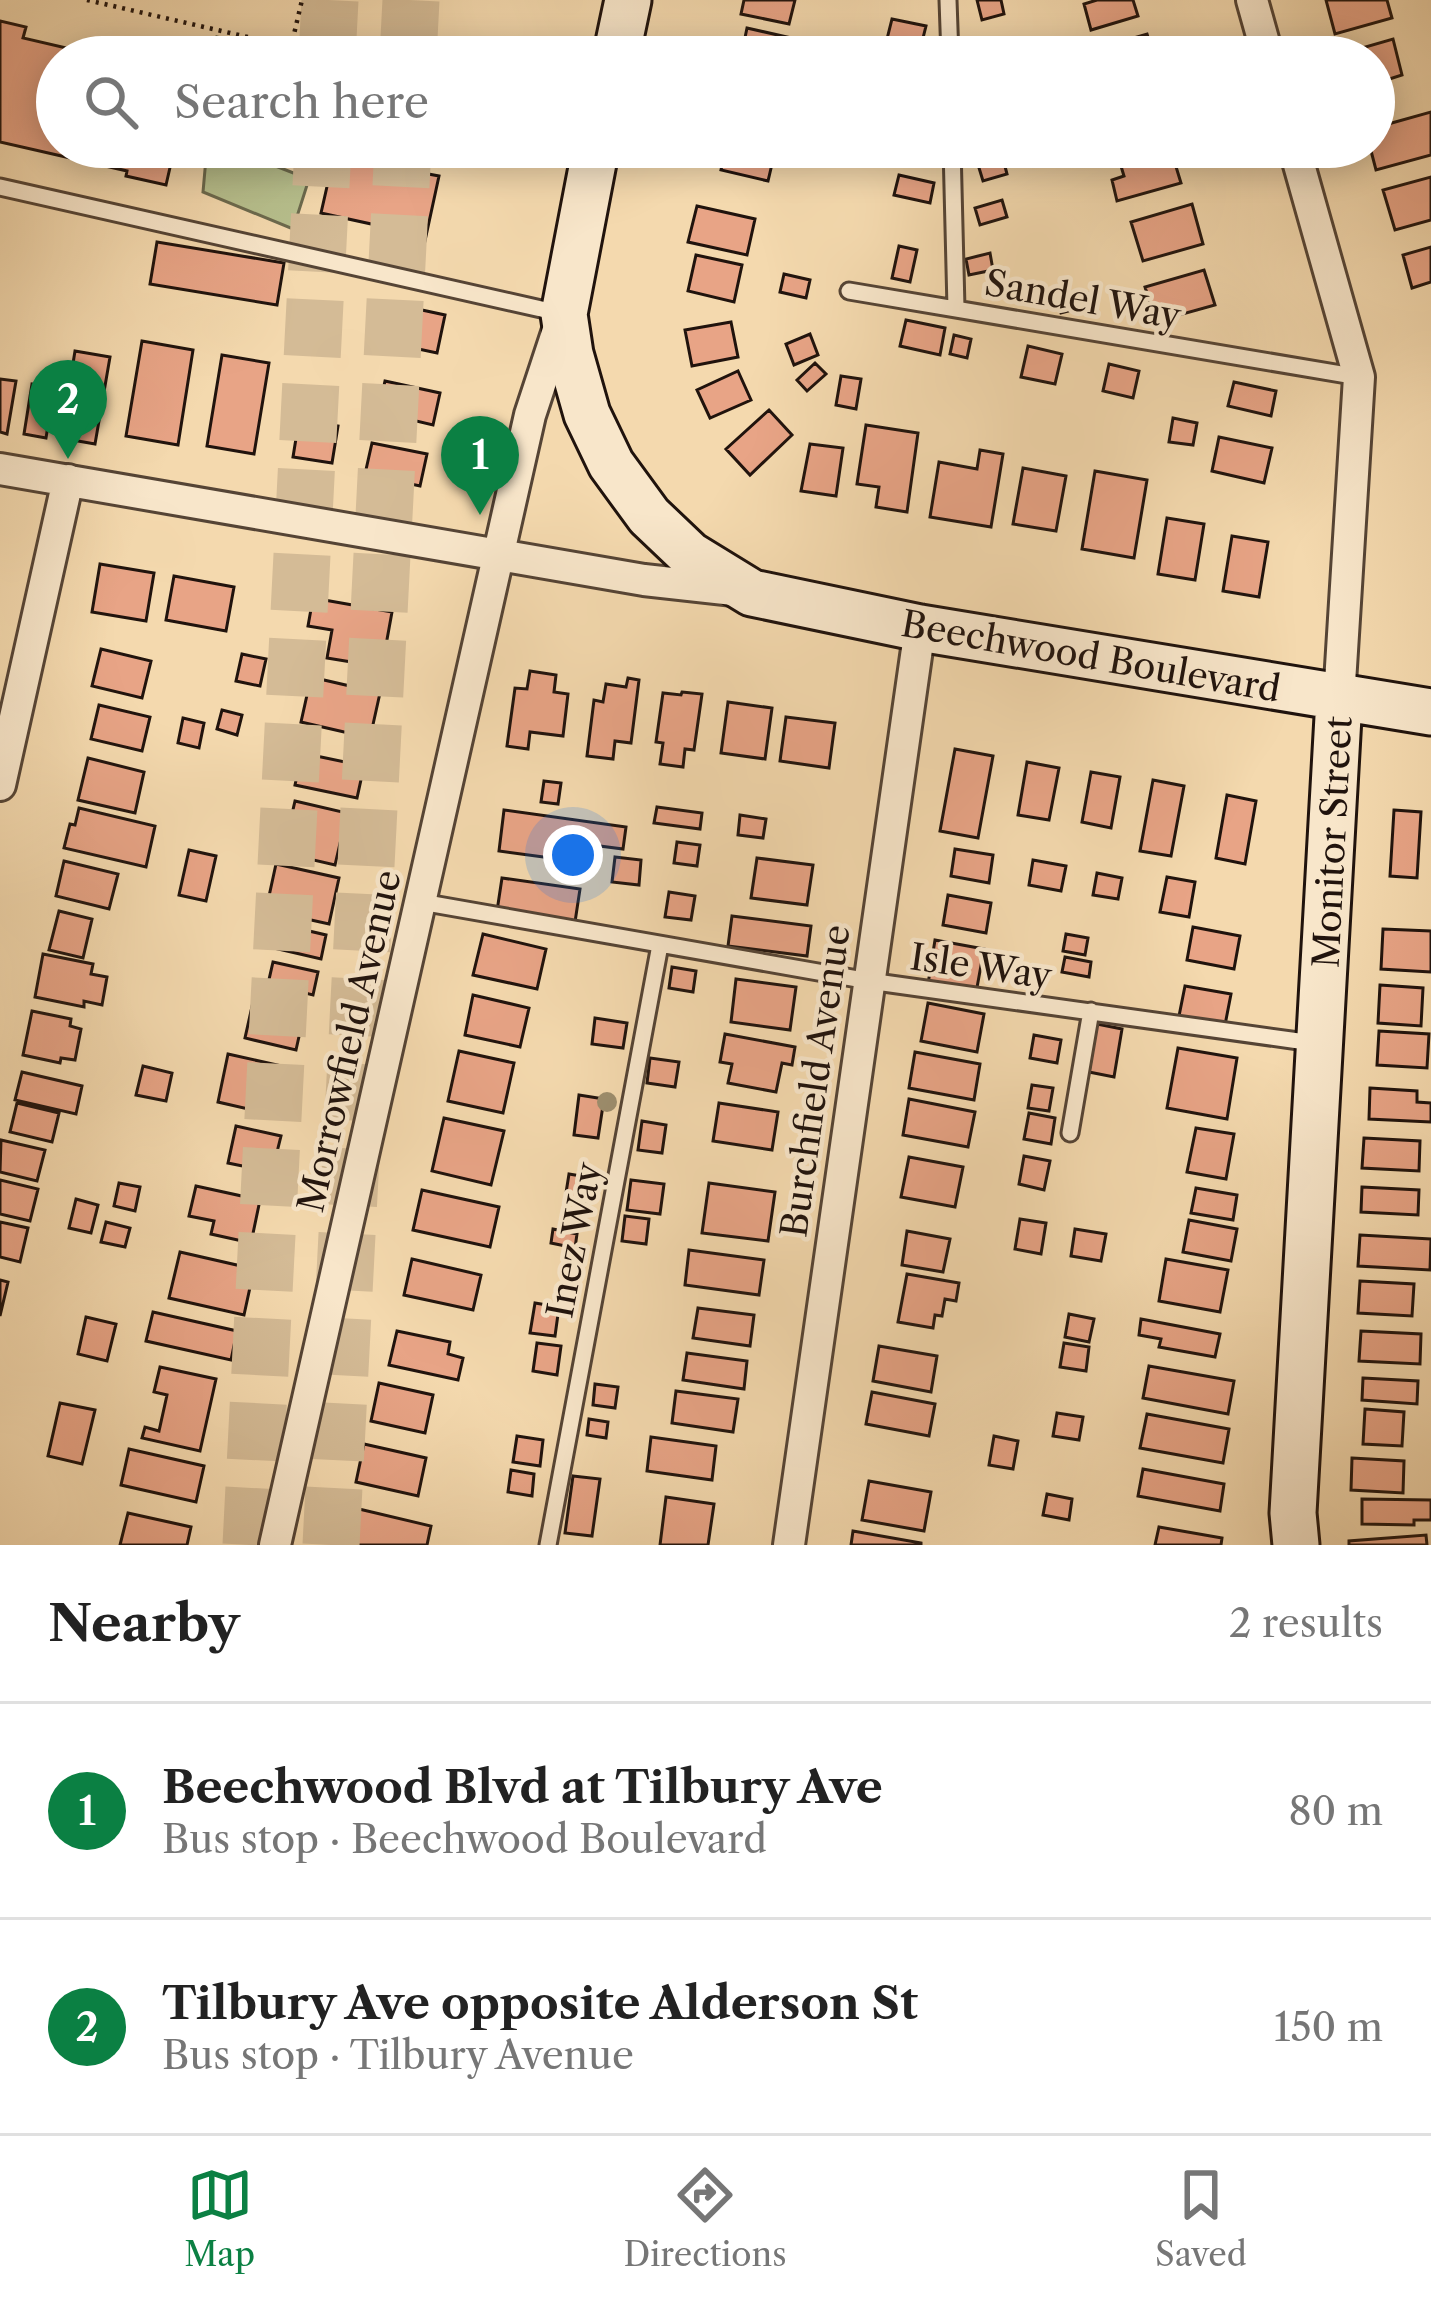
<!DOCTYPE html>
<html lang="en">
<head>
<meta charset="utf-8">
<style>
  :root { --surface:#fff; --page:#f6f6f6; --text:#222; --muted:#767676; --line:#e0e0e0; --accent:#0b8043 }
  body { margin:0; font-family:"Libre Caslon Text",serif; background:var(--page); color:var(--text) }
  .you { position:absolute; left:573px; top:855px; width:42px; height:42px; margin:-30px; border:9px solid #fff; border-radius:50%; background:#1a73e8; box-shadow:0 0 0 18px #1a73e833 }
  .badge { display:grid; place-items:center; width:78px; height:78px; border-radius:50%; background:var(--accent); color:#fff; font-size:39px; font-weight:700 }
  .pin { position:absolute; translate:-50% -99px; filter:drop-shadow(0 3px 6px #0008) }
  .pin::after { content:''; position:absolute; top:63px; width:42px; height:36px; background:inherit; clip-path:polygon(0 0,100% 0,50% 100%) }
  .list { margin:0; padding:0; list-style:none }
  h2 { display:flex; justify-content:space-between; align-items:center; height:156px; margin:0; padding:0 48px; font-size:51px }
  h2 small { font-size:39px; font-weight:400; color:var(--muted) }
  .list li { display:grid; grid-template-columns:78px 1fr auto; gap:36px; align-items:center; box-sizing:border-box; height:216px; padding:0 48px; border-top:3px solid var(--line) }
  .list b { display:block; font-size:45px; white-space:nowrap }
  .list p { margin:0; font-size:39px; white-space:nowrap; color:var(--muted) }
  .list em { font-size:39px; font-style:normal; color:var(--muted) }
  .icon { flex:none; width:66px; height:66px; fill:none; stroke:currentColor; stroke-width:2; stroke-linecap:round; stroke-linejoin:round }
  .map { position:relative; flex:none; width:1431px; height:1545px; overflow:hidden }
  .search { position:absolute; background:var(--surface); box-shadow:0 6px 30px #0003; left:36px; right:36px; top:36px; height:132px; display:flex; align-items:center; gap:30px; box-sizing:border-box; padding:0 42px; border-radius:66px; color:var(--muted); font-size:45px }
  .sheet { height:588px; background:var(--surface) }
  nav { display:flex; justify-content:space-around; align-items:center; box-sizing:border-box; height:168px; border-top:3px solid var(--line); background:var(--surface); font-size:33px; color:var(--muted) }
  nav a { display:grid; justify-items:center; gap:6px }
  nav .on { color:var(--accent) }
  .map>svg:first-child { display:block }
</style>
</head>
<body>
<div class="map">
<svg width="1431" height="1545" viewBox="0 0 1431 1545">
  <rect width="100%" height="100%" fill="#f4d9ae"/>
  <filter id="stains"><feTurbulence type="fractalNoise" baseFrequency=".00167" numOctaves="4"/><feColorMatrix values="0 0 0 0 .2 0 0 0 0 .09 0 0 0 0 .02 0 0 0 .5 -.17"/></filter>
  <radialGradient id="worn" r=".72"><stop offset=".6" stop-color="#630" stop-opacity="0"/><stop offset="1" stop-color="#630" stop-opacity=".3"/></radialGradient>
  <path fill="#b7c08e" stroke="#6c6a4e" stroke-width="3" d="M217,37L279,54V57H215Z
    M207,147H267L265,162L309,179L293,229L203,192Z"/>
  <path fill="#e8a486" stroke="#20130d" stroke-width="3" d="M744,0H795L789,24L741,14Z
    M977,0H1001L1004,14L982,20Z
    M1097,0H1133L1138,16L1091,30L1084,4Z
    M1326,0H1387L1392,18L1335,34Z
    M892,19L926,26L920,50L886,43Z
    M0,21L26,27L23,38L105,57H57V147H205L202,157L174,150L166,185L126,176L127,171L0,142Z
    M747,28L813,43L810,57H741Z
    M1147,34L1154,57H1068Z
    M1002,38L1007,56L983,57L980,45Z
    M1393,39L1402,75L1374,84V57H1342L1341,54Z
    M1431,112V155L1376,170L1370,147H1374V128Z
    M336,147H362L359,161L439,176L418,273L385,266L394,229L321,213Z
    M726,147H776L768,181L721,170Z
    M1137,147H1170L1181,183L1117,201L1112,180L1124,176L1117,153Z
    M1001,151L1007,174L983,181L976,158Z
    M899,175L934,183L930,203L894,195Z
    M1431,177V220L1395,230L1383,190Z
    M1002,200L1007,217L980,225L975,208Z
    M1192,204L1203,244L1143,261L1131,222Z
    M697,206L755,219L747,255L688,242Z
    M157,242L284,263L277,305L150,284Z
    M899,246L917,250L910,282L892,278Z
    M1431,247V282L1412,288L1403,255Z
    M990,253L993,270L969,275L966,259Z
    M696,255L742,265L734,302L688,291Z
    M1204,270L1215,305L1172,317L1169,306L1152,310L1145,287Z
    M784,274L810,280L806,298L780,292Z
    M1088,293L1092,305L1061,313L1058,302Z
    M408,307L445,315L437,353L400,345Z
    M373,308L390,311L386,334L369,331Z
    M906,320L945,328L940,355L900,346Z
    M731,322L738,357L692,366L685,330Z
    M810,334L818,355L794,365L786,344Z
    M954,335L971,339L967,358L950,354Z
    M142,341L193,350L178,445L126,436Z
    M1028,346L1062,354L1055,384L1021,377Z
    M75,351L110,357L95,444L61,438Z
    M222,355L269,363L254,454L207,446Z
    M815,363L826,374L807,391L797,380Z
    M1109,364L1139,371L1133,398L1103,391Z
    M738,371L751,400L710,418L697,390Z
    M841,376L861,379L856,409L836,405Z
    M0,379L16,381L7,434L0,432Z
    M385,381L440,393L433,425L378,412Z
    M1234,382L1276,391L1271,416L1228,406Z
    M32,384L54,388L46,438L24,434Z
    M769,410L792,435L750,475L726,449Z
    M1173,418L1197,423L1193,445L1169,442Z
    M299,420L338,426L332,463L293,457Z
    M866,425L918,433L907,512L876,507L879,487L857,484Z
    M1219,437L1272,448L1264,483L1212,471Z
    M372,443L427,454L420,486L365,474Z
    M810,444L843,448L836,496L801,491Z
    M980,450L1003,454L991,527L930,517L939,462L977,469Z
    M1023,468L1066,476L1056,531L1013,524Z
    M1095,471L1147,480L1134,558L1082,549Z
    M1167,518L1204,524L1195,580L1158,574Z
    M1232,536L1268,542L1259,597L1223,591Z
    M100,564L154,573L146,621L92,612Z
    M174,576L234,587L226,631L166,620Z
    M313,598L392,612L382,667L327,658L332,630L308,626Z
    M101,649L151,661L142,698L92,686Z
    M242,654L266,659L260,686L236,681Z
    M530,671L556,675L554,692L568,694L563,736L530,732L528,749L507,746L515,688L527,689Z
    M311,677L380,693L370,738L301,722Z
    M628,678L639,680L631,743L615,741L613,759L587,756L594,700L603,702L606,684L626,687Z
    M682,692L702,694L694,750L685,749L683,767L660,764L663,743L656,742L663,693L681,695Z
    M728,702L772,708L765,759L721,753Z
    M99,705L150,717L142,751L91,739Z
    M222,710L242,715L237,735L217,729Z
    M786,717L835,723L829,768L780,761Z
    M183,718L204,723L199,748L178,743Z
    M955,749L993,756L978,838L940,831Z
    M302,753L364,766L357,798L295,785Z
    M88,758L144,772L135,813L78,800Z
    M1027,762L1059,768L1049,820L1018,815Z
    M1091,772L1120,777L1111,828L1082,822Z
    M1153,780L1184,786L1171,856L1140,851Z
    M544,781L561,783L558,804L541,802Z
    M1227,795L1256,801L1245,864L1216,858Z
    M295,801L347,813L335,865L283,853Z
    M657,807L702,813L700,829L654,823Z
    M79,808L155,826L146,867L64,848L70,824L75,825Z
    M504,810L626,827L623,849L584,844L581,862L499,851Z
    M1394,810L1421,812L1417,878L1390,876Z
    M740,815L766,819L763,838L738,835Z
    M677,842L700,845L697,866L674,863Z
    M955,849L993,855L989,883L951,876Z
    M189,850L216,856L206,901L179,895Z
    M615,857L641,860L639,885L612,882Z
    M757,858L813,865L807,905L751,898Z
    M1033,860L1066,866L1061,891L1029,885Z
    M64,861L118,874L109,909L56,896Z
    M276,864L339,878L329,924L266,910Z
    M1097,873L1122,878L1118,899L1093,895Z
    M1167,877L1195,882L1189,917L1160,912Z
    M502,878L580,889L575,922L497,911Z
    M669,892L695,896L691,920L665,917Z
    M948,895L991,903L986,933L943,925Z
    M59,911L92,919L83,958L49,950Z
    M732,916L811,926L807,956L728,946Z
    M275,923L326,935L321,959L270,947Z
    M1193,927L1240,936L1234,969L1187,960Z
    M1383,929L1431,931V972L1381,969Z
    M483,934L546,949L537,989L473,975Z
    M1066,934L1088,938L1085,955L1063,951Z
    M935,940L984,949L976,993L928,984Z
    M43,954L93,964L91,974L107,977L102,1005L84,1001V1007L35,997Z
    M1065,957L1091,962L1089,977L1062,972Z
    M273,962L318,972L313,995L268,984Z
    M672,967L696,971L693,992L669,988Z
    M736,979L796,987L790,1030L731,1022Z
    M1380,985L1423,988L1421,1026L1378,1023Z
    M1185,986L1231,994L1225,1025L1179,1016Z
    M473,995L529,1008L520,1047L465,1035Z
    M253,1002L304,1014L296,1050L245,1038Z
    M928,1003L984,1014L977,1052L921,1041Z
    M32,1011L71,1019L70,1026L81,1029L75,1060L61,1058L60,1063L23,1055Z
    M595,1018L627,1023L623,1048L592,1044Z
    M1097,1024L1122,1029L1114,1077L1089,1072Z
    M1379,1031L1429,1034L1427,1068L1377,1065Z
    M725,1034L795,1047L792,1065L782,1063L776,1092L728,1083L732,1064L720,1062Z
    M1034,1035L1061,1040L1057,1063L1030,1058Z
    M1178,1048L1237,1058L1227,1119L1167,1108Z
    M459,1051L514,1063L503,1113L448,1101Z
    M915,1052L980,1064L974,1100L909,1088Z
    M228,1054L290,1068L279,1116L218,1102Z
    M650,1058L679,1062L675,1087L647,1083Z
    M143,1066L172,1073L166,1101L136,1095Z
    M22,1072L82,1086L76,1114L15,1100Z
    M1032,1085L1053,1088L1049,1111L1028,1108Z
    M1370,1088L1417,1091V1102L1431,1103V1122L1369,1119Z
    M579,1095L604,1099L598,1138L574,1135Z
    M909,1099L975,1112L968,1147L903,1135Z
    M17,1103L59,1113L52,1142L10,1132Z
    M719,1103L778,1112L772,1150L713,1141Z
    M1029,1113L1055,1118L1051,1144L1024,1139Z
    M444,1118L504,1131L491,1185L432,1171Z
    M642,1121L666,1125L662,1153L638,1150Z
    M236,1126L281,1136L272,1172L228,1163Z
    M1196,1128L1234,1134L1226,1179L1187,1172Z
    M1364,1138L1420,1141L1419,1171L1362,1168Z
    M1,1140L45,1150L37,1181L0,1172Z
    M1024,1156L1050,1161L1044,1190L1019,1184Z
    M909,1157L963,1167L955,1207L901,1197Z
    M569,1174L593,1178L588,1203L565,1199Z
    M0,1180L38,1189L30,1221L0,1214Z
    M631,1180L664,1184L660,1214L627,1210Z
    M119,1183L140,1187L135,1211L114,1206Z
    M709,1183L775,1192L768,1241L702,1233Z
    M196,1186L260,1200L251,1243L211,1234L214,1221L189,1216Z
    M1362,1187L1419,1190L1418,1215L1361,1212Z
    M1196,1188L1237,1195L1233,1220L1191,1213Z
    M422,1190L499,1207L490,1247L413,1230Z
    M76,1199L98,1205L91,1233L69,1228Z
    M625,1216L649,1219L646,1244L622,1241Z
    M1020,1219L1046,1223L1041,1254L1015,1249Z
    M1189,1220L1237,1229L1231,1261L1183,1252Z
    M0,1222L28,1228L20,1262L0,1257Z
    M106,1222L130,1228L125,1247L101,1242Z
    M553,1229L577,1234L575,1248L551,1243Z
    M1075,1229L1106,1234L1101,1261L1071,1256Z
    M907,1231L950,1239L943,1272L902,1265Z
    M1360,1235L1431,1239L1430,1270L1358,1266Z
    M689,1250L764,1260L759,1295L685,1285Z
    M180,1252L254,1269L244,1315L169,1298Z
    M412,1259L481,1275L473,1310L404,1295Z
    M1166,1259L1228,1270L1220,1312L1159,1301Z
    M907,1274L959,1283L956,1301L945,1299L942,1316L935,1315L933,1328L898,1322Z
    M0,1280L8,1282L0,1316Z
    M1360,1281L1414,1284L1412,1316L1358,1313Z
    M535,1303L559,1307L555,1336L530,1333Z
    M698,1308L754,1315L750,1346L693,1338Z
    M153,1312L237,1331L231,1360L146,1341Z
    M1069,1314L1094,1319L1089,1342L1065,1337Z
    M86,1317L116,1324L107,1361L78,1354Z
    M1141,1319L1220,1334L1215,1357L1159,1347L1161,1339L1139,1335Z
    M397,1331L450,1342L448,1354L463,1358L458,1380L389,1365Z
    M1361,1331L1421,1334L1420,1364L1359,1361Z
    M537,1343L561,1346L557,1375L533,1371Z
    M1064,1343L1089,1347L1086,1371L1060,1367Z
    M879,1346L937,1356L931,1392L873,1381Z
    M687,1353L747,1361L744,1389L683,1380Z
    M1149,1366L1234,1381L1228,1414L1143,1398Z
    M160,1367L216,1379L200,1451L142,1438L145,1427L159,1431L167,1395L154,1392Z
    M1363,1378L1418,1381L1417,1404L1362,1400Z
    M379,1383L433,1395L425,1433L371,1421Z
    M595,1384L618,1387L615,1408L593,1405Z
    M676,1391L738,1399L733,1432L672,1423Z
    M872,1392L935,1404L929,1436L866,1424Z
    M60,1403L95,1410L82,1464L48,1456Z
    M1365,1409L1404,1412L1402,1446L1363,1444Z
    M1057,1413L1083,1417L1079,1440L1053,1436Z
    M1147,1414L1229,1429L1223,1463L1140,1448Z
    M589,1419L608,1422L606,1438L587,1435Z
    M517,1436L543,1440L540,1466L513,1462Z
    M994,1436L1018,1441L1013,1469L989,1465Z
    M651,1437L716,1446L712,1480L647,1471Z
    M364,1444L426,1458L418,1496L356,1482Z
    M129,1449L204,1466L196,1502L121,1485Z
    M1352,1458L1404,1461L1403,1493L1351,1490Z
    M1143,1469L1224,1484L1220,1511L1138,1496Z
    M511,1470L534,1474L532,1496L508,1492Z
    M573,1476L600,1479L592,1536L565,1533Z
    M869,1481L931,1492L924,1531L862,1520Z
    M1047,1494L1072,1499L1069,1520L1043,1515Z
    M666,1497L714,1504L708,1545H660Z
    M1362,1499L1431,1500V1520H1414V1525L1362,1524Z
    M359,1509L431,1526L427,1545H351Z
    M128,1513L191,1527L187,1545H120Z
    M1159,1527L1222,1538L1221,1545H1155Z
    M853,1531L921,1543V1545H851Z
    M1426,1535L1427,1545H1349V1541Z"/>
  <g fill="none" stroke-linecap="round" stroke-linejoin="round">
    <path stroke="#d4bb96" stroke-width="57" stroke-dasharray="57 28" stroke-linecap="butt" d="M327,57L330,0
      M408,57L411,0
      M251,1545L323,147
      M331,1545L403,147"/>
    <g stroke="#554435" stroke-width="21">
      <path id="lane" d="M948,0L950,57
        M952,147L956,308
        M0,187L559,313
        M849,291L1359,377
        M421,902L869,981L1313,1043
        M1070,1133L1091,1011
        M548,1545L660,945"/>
    </g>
    <g stroke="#554435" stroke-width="36">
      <path id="street" d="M1252,0L1268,57
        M1294,147L1359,377L1339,699
        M0,469L644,580L734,590
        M0,785L68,480
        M275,1545L530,415L560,324
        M789,1545L920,628"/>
    </g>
    <g stroke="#20130d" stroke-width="51">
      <path id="secondary" d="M616,57L628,0
        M596,147L564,314L570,354L587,414L611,464L649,516L690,555L752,593L920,628L1431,712
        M1296,1545L1293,1513L1339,699"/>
    </g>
    <path stroke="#20130d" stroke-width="4.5" stroke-dasharray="3 6" stroke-linecap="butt" d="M87,0L291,47L302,0"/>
    <use href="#lane" stroke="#f8e6ca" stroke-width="15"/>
    <use href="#street" stroke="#f8e6ca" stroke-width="30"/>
    <use href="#secondary" stroke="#f8e6ca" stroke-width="45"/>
  </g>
  <circle fill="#9d8e6e" cx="607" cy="1102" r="10"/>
  <g text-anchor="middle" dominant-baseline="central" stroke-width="9" stroke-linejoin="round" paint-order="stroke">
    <g font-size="36" fill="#20130d" stroke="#f8e6ca">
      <text transform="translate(1083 299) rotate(10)">Sandel Way</text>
      <text transform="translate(1091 656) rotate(10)">Beechwood Boulevard</text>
      <text transform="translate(1332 842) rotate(-87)">Monitor Street</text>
      <text transform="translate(981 966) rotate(8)">Isle Way</text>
      <text transform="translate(349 1041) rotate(-77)">Morrowfield Avenue</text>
      <text transform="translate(815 1081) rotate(-82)">Burchfield Avenue</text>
      <text transform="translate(574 1240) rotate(-79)">Inez Way</text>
    </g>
  </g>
  <rect width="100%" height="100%" filter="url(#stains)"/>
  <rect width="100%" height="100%" fill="url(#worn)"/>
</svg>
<div class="you"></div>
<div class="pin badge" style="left:480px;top:515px">1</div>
<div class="pin badge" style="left:68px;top:459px">2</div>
<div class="search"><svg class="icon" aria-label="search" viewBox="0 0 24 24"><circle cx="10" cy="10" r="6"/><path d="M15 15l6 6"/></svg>Search here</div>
</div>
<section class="sheet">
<h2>Nearby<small>2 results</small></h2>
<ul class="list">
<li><span class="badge">1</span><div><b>Beechwood Blvd at Tilbury Ave</b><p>Bus stop · Beechwood Boulevard</p></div><em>80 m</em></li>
<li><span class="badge">2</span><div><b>Tilbury Ave opposite Alderson St</b><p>Bus stop · Tilbury Avenue</p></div><em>150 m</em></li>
</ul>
</section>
<nav>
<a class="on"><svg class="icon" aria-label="map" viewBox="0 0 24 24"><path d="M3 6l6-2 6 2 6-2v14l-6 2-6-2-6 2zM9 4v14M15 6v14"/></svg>Map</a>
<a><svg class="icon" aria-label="directions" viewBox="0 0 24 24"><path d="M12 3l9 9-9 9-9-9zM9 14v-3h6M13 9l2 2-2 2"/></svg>Directions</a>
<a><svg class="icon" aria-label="saved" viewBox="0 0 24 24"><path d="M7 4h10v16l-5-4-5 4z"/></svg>Saved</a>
</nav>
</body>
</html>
